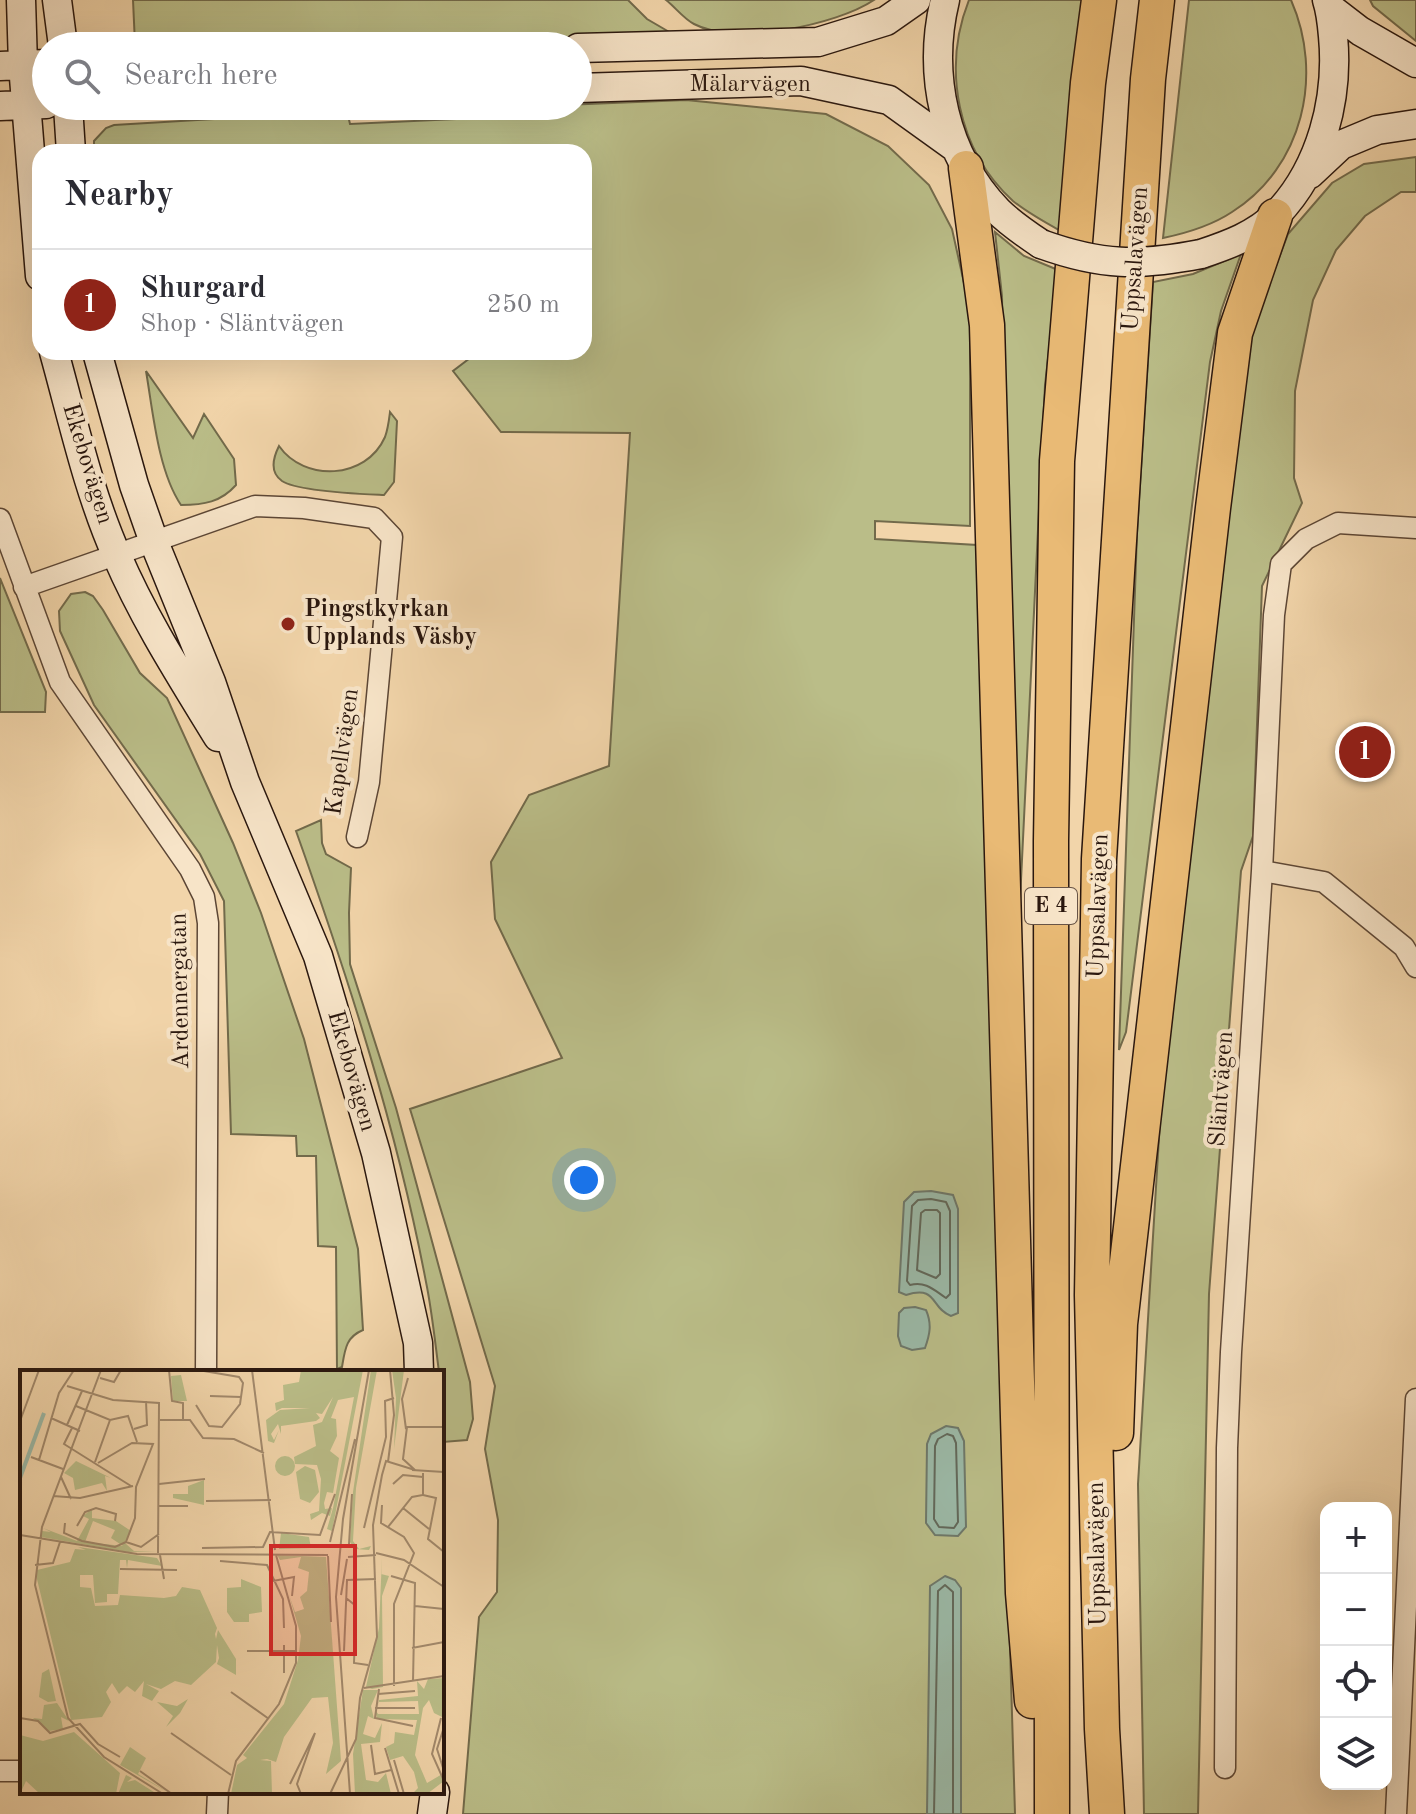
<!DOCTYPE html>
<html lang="en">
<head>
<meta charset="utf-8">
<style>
  :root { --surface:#fff; --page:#f7f7f7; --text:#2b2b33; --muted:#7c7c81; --line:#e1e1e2; --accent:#8f2418 }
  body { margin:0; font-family:"Old Standard TT",serif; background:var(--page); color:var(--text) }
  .controls { position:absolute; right:24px; bottom:24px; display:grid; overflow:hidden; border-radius:16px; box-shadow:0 8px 32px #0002 }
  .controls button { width:72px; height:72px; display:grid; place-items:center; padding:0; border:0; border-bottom:2px solid var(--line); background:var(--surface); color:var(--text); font:40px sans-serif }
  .you { position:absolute; left:584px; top:1180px; width:28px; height:28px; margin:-20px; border:6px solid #fff; border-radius:50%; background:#1a73e8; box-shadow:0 0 0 12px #1a73e833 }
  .badge { display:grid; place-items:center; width:52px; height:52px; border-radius:50%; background:var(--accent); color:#fff; font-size:26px; font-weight:700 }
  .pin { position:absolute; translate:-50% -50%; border:4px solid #fff; box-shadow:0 2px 8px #0006 }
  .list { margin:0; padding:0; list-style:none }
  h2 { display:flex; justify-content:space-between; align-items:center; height:104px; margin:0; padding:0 32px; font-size:34px }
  h2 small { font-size:26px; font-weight:400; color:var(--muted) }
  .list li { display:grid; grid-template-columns:52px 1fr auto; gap:24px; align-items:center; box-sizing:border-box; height:112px; padding:0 32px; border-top:2px solid var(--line) }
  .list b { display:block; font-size:30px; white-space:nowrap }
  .list p { margin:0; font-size:26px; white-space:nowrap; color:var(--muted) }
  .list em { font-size:26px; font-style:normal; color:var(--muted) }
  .icon { flex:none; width:44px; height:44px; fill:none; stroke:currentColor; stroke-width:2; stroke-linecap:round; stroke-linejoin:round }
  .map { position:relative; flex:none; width:1416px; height:1814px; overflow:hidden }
  .search { position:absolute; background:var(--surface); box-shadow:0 8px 32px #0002; left:32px; top:32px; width:560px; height:88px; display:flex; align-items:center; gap:20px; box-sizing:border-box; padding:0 28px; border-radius:44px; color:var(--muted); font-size:30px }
  .panel { position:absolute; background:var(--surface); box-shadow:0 8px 32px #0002; left:32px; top:144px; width:560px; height:216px; border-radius:24px }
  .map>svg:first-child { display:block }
</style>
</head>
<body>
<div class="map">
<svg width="1416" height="1814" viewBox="0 0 1416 1814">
  <rect width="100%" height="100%" fill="#f2d5aa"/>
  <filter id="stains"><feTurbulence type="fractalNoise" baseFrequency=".0025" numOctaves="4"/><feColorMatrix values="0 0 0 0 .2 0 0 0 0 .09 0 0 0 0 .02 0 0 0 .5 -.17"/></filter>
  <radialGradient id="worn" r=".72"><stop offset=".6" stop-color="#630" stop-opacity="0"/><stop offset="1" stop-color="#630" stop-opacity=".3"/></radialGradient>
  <path fill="#babd88" stroke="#726a4b" stroke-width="2" d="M133,0H628L647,19L671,33L620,39L466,36L290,44H135Z
    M666,0H874C837,25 735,46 694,24C684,19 675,7 666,0Z
    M969,0H1090L1066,234C1048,224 1029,214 1013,201C957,150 942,68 969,0Z
    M1189,0H1291C1324,75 1303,167 1232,212C1211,226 1187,233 1163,238Z
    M1370,0H1416V41L1373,6Z
    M686,100L826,114L888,146L929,185L952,229L970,310V526L875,521V539L977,545L1015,1814H463L479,1617L497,1592L498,1520L485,1449L495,1386L410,1109L562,1058L495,919L491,862L529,795L609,766L630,433L501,432L453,371L478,352H584V152H94V141L106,128L114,125L347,111L350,124L521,116L539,106Z
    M1416,157V192H1401L1365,216L1336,250L1313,300L1295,391L1294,478L1302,503L1262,586L1253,836L1241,871L1209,1294L1198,1814H1144L1138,1484L1160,1121L1249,337L1288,234L1332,183L1364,164Z
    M995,232L1024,256L1058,270L1045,385L1020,901L1011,898L1002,296Z
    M1241,254L1221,311L1210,362L1126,1032L1119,1050L1137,533L1153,282L1193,274Z
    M146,371L193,438L204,414L234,459L236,485C221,502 204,505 181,505C158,471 153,412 146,371Z
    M390,412L397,421L394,482L384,495C362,494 299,492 282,481C269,472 273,458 279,446C304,482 366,480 385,437C388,429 389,420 390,412Z
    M0,578L46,692L45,712H0Z
    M85,592L93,596L103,610L140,673L167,698L233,843L261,913L304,1039L358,1249L363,1330C346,1337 345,1349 342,1367L337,1369L336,1247L318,1246L316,1156H297L296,1136L231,1134L224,901L200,854L94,705L60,631L59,611L71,594Z
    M321,820L322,843L326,854L351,868L349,913L350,964L396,1108L470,1382L473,1419L467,1440L443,1442L442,1372H439C435,1342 432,1311 426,1282C397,1129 348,977 296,831Z"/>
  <path fill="#9bb9a7" stroke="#6e786a" stroke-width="2" d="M931,1191L953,1195L958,1209V1313L951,1316C930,1308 938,1285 906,1295L899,1292L904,1202L914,1192Z
    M915,1307L926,1310C932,1324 930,1334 925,1348L912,1350L901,1346L898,1336L899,1313L904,1308Z
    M946,1426L958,1428L964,1441L966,1527L958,1536L935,1535L926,1523L927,1444L931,1434Z
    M945,1576L955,1580L961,1588V1814H927L930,1586Z"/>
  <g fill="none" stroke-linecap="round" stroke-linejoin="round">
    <path stroke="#62685a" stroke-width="2" d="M931,1199L946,1202L950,1211V1294L946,1298C934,1290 926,1281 910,1285L907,1281L912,1206L918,1200Z
      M925,1210H937L940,1213V1274L936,1278L917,1270L921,1213Z
      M947,1434L953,1436L956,1443L958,1522L954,1528L939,1527L934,1519L935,1446L938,1439Z
      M934,1814L938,1591L945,1585L953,1592V1814"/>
    <g stroke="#5c4635" stroke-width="23">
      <path id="street" d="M0,519L60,682L190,869L204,897L208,923L206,1372
        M24,587L255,506L304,508L374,518L392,537L369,782L357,837
        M1262,871L1324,882L1404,947L1416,967
        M1225,1768L1227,1448L1231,1352L1262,871L1274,615L1281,564L1306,539L1338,523L1416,528
        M0,1771H22
        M217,1814L218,1792
        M1396,1814L1416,1399"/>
    </g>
    <g stroke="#2a170e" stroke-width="31">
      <path id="secondary" d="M21,0L23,65L40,276
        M57,0L63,46
        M945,0C927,74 944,155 998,211C1011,224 1026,234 1041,244
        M1330,8L1360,31L1416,63
        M578,48L818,42L886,21L916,0
        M0,66L46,64
        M578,88L801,81L889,100L953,146
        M0,106L46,104
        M68,106L71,152
        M1310,174L1341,145L1377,130L1416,124
        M1201,254C1228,245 1256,235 1277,214C1321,168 1339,99 1333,36C1332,24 1331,12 1327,0
        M54,352C73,420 88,491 117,556C144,619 182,678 218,737
        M97,352L134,485L154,542L211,682L245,782L318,956L376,1153L418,1343L419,1372
        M432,1814L435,1792"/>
    </g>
    <g stroke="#2a170e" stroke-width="37">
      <path id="highway" d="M966,168L987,325L1023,1593L1032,1701
        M1116,1433L1120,1324L1213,508L1235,333L1275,216
        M1052,1814L1051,841L1057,461L1088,83L1099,0
        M1107,1814L1102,1729L1092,1295L1099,859L1148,79L1157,0"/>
    </g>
    <use href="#street" stroke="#f7e4c8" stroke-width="20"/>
    <use href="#secondary" stroke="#f7e4c8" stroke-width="28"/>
    <use href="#highway" stroke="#e9ba75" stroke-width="34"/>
    <g stroke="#2a170e" stroke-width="31" stroke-linecap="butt">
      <path id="secondary-bridge" d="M1041,244C1102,266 1139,266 1201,254"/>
    </g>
    <use href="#secondary-bridge" stroke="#f7e4c8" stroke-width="28"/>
  </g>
  <circle fill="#8f2418" stroke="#f7e4c8" stroke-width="3" cx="288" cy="624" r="8"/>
  <g text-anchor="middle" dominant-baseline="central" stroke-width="8" stroke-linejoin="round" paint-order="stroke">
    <rect fill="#f7e4c8" stroke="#685446" stroke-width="2" x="1025" y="888" width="52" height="36" rx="6"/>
    <g font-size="22" font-weight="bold" fill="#2a170e">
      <text x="1051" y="906">E 4</text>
    </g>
    <g font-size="24" fill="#2a170e" stroke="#f7e4c8">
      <text x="750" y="85">Mälarvägen</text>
      <text transform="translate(1136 259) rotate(-86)">Uppsalavägen</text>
      <text transform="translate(87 464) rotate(73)">Ekebovägen</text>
      <text transform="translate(343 752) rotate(-82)">Kapellvägen</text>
      <text transform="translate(1099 906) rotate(-88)">Uppsalavägen</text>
      <text transform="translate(181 991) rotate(-91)">Ardennergatan</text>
      <text transform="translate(351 1071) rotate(74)">Ekebovägen</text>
      <text transform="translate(1222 1089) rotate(-86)">Släntvägen</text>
      <text transform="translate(1098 1554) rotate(-91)">Uppsalavägen</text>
    </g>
    <g font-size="24" font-weight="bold" fill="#2a170e" stroke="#f7e4c8" text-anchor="start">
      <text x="304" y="610">Pingstkyrkan<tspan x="304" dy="28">Upplands Väsby</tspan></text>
    </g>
  </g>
  <g transform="translate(20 1370)">
    <rect width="424" height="424" fill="#f2d5aa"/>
    <path d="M281,0H343L312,161L307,159L313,138L334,27L318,30L311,48L316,49L317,66L310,81L319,88L313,123L307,122L304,133L305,139L312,138L310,146L302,143L291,150L290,144L299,141L301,109L297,95L275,94L274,87L296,76L293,55L302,52L313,27L302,44L296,43L300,48L296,51L261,56V64L258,54L251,64L254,70L259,60L254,73L248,71L246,50L260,40L290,38H262L256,41L255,33L264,30L263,15L279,12ZM351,0H357L336,118L333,171L339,179L351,176L349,180L335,179L330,172L333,122ZM372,0H384L374,79L376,28ZM161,5L167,31H153L151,6ZM255 96a10 10 0 1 1 20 0a10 10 0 1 1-20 0ZM56,91L91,108L85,106L87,121L82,113L55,120L53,108L44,103ZM285,96L295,100L299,122L290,133L280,129L276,102ZM184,110V135L153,128V124H168V116ZM72,139V148L96,151L111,161L105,173L114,181H136L108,182L21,167L22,161L31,162L23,158L57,171L69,149L63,146ZM73,151L95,160L91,168L103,176L65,172ZM261,163L289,167L291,178L259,179ZM58,177L137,188L142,196L108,190L107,198L106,190H100L98,224H87V232L75,233L73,205H60V217L71,218L75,236L98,235L100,225L144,228L156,226L162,217L180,220L197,258L195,264L196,269L198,260L216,289V305L197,294L199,288L197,275L196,292L171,315L155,311L141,319L126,314L139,321L132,331L122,326L124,311L115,322L107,316L99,324L92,313L86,322L91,332L82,347L51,350L16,205L17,200L50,192L55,179L66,180ZM257,185L306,187L321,391L306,404L313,373L308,327L292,328L264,367L256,392L247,389L240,390L251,391L252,424H211L217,395L227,388L223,385L264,334L278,290L281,266L269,225L275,242L284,239L280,227L287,221L289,202L278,198L281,187L260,190ZM362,187L361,204L369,206L362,226L363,317L352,319L346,317L359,258ZM221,209L241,217L242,242L229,244V252H214L207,242V218L221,217ZM29,299L36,331L28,332L19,327L22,303ZM424,308V348L414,343L409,330L403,338L395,385L407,413L424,403V411L407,424H392L398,418L394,402L383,386L370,390L366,377L374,373L375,362L394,365L397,350L357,349L355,339L358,344H399L398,331L359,332L358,337L359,330L398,326L397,311L404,319L408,309ZM343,320H358L351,336L354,349L348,346L343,364L355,368L362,353L360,372L341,374L346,410L358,412L366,403L371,424H335L333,384ZM168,329L160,343L146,357L153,346L137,332L157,336ZM37,333L49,351L41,347L43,359L29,361L13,348L22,349L24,335ZM54,362L100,403L96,424H20L6,411L0,424V365L23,371ZM110,377L126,388L118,404L151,424L100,395ZM106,405L112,408L107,412L115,410L137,424H98Z" fill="#babd88" fill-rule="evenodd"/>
    <path fill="none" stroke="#9bb9a7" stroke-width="4" d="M0,108L24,43"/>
    <path fill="none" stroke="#a2896c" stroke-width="2" d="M81,0L22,157L15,215L48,348L84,387L143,424M149,0L152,31L163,33V50M232,0L255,180M80,8L94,12L101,0M47,16L93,30L139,33L138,183M190,26L221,27M176,35L189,56L202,57L220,34L223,13L219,7L178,0M56,36L90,50L108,46L117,72M31,48L60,61M140,50H170L183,68L214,69L244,83M0,51L19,0M47,55L62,21M52,58L44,74L111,116M114,59L127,55L126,31M386,59L382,29L388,8M11,87L43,99M19,90L39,23L54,0M75,92L90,50M368,92L374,45L370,0M78,93L112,73L133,74L116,117L115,148L106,172M392,100L424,102M395,100L383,89L387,57H424M41,107L51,129M139,114L185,109M373,114L383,105L403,107M403,125L416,128L408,169L424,182M33,126L60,128L113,116M186,131L251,130M362,135L361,153L384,167L394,183L374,234V316M139,136H168M383,138L409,159M45,153L44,163L62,171L95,177L106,172M57,156L65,142L76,138L96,144L95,151M368,157L392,127L403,125V103M344,158L366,67L365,31L374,28M0,165L117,184L308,185M106,172L121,177L139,164M310,172L335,69M329,174L332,124M182,178L243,177L250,162L300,165L315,124M356,183L384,190L424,217M140,185L144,209L143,203M308,186L311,252M328,187L356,185M200,191L247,195L263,229L264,258M15,195L33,193L40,172M100,199L157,200M371,206L395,213L393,311M253,211L274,207L272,226M321,225L327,189M326,228L336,236L334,293L348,295M395,236L424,239M392,278L424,272M227,281H277M324,281L327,210L356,209M264,303V275M344,318L424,306M359,319L355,348L393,356M211,322L249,349M358,324L395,321M355,338H395M0,348L18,351L30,363L60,354L78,374L100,387M421,348L412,384L424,411M424,357L417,379L424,401M151,363L211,405M351,375L355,404L371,400M365,378L379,424M374,390L384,424M120,401L152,424M270,414L295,363L277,414L281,424M208,424L216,391L259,334L276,293V256L256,185M310,424L336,369L340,328L357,267L353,155L362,105L366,91L395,100M330,424L316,227L323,149L349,0"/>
    <path fill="#d62828" fill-opacity="0.15" stroke="#d62828" stroke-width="4" d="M251,176H335V284H251Z"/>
    <rect width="424" height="424" fill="none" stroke="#2a170e" stroke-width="4"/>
  </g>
  <rect width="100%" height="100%" filter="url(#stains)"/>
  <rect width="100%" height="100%" fill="url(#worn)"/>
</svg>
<div class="controls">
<button>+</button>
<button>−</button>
<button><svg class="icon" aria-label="locate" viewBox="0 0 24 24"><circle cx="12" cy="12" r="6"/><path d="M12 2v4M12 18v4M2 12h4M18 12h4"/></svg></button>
<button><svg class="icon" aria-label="layers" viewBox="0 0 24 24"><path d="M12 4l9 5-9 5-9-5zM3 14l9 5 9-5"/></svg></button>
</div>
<div class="you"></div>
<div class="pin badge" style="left:1365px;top:752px">1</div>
<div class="search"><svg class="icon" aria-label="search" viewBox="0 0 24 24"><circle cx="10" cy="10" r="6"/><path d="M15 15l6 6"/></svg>Search here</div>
<section class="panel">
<h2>Nearby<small></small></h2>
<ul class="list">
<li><span class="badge">1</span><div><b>Shurgard</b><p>Shop · Släntvägen</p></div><em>250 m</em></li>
</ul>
</section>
</div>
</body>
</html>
